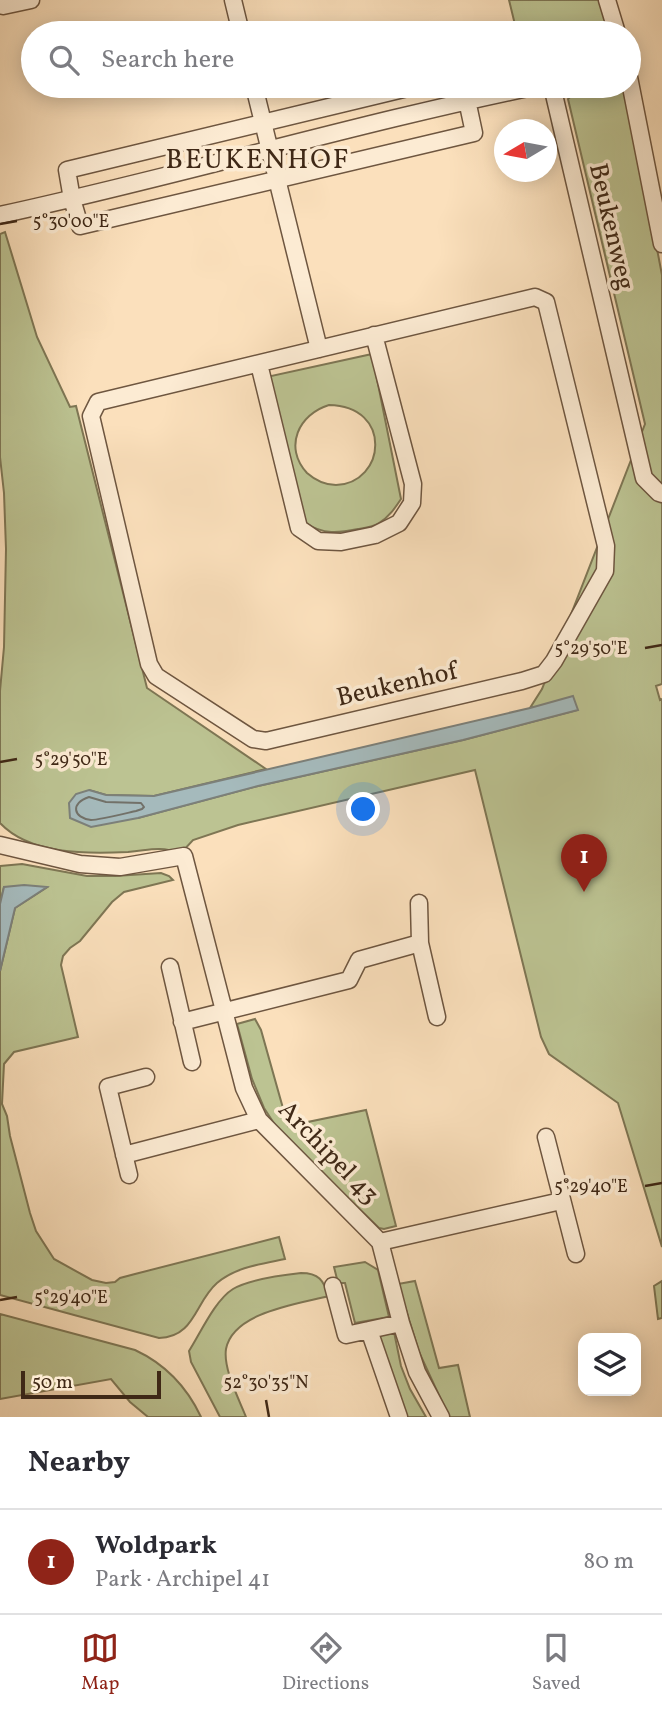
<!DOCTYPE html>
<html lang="en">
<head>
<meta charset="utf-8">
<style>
  :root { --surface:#fff; --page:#f7f7f7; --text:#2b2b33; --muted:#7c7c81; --line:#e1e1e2; --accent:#8f2418 }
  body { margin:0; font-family:Vollkorn,serif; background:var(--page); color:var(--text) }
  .controls { position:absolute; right:21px; bottom:21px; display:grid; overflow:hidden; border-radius:14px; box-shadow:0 4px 18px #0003 }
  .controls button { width:63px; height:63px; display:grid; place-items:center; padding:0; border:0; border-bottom:2px solid var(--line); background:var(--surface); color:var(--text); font:35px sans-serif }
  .compass { position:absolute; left:494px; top:119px; width:63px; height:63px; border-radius:50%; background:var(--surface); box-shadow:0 4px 18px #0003; rotate:260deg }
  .scale { position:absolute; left:21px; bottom:18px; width:140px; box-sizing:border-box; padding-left:7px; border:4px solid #3f2816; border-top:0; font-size:19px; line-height:24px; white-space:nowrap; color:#3f2816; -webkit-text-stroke:5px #fcebd3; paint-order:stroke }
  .you { position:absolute; left:364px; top:810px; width:24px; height:24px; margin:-18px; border:5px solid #fff; border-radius:50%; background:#1a73e8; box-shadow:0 0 0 10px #1a73e833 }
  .badge { display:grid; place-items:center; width:46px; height:46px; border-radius:50%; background:var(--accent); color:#fff; font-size:23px; font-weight:700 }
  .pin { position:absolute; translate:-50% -58px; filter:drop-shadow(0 2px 4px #0008) }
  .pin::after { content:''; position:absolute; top:37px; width:24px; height:21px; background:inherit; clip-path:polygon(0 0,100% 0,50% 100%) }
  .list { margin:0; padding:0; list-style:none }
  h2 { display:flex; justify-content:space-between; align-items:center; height:91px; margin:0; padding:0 28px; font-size:30px }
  h2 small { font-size:23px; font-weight:400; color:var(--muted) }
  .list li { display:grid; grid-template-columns:46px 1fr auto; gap:21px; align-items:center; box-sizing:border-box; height:105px; padding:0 28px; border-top:2px solid var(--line) }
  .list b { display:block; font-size:26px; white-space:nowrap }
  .list p { margin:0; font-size:23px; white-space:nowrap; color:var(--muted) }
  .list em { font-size:23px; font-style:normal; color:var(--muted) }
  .icon { flex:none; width:38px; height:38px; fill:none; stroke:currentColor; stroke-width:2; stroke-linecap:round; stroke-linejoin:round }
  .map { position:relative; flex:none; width:662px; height:1417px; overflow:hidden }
  .search { position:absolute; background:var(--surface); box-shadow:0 4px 18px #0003; left:21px; right:21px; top:21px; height:77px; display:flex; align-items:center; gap:18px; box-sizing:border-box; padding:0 24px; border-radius:38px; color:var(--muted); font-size:26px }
  .sheet { height:196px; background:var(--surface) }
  nav { display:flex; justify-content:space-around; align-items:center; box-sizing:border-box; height:98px; border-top:2px solid var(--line); background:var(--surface); font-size:19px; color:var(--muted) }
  nav a { display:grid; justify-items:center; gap:4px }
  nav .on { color:var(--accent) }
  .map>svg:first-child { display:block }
</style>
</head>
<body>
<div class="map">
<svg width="662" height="1417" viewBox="0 0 662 1417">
  <rect width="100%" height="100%" fill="#fbe0bc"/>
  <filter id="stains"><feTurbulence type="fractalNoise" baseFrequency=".00286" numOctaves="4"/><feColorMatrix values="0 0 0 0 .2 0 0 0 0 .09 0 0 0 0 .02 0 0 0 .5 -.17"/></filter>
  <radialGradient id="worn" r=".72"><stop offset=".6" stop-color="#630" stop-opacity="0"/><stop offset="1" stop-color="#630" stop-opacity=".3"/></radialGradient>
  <path fill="#bcc392" stroke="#7e7654" stroke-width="2" fill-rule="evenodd" d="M509,0H605L613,33H517Z
    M593,86H622L626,87L662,275V684L656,686L660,700L662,699V1247L618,1103L549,1054L541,1037L475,770L238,825L193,840L181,853C157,846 152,850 128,852C87,854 30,855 0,823V691L4,647L6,549L4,493L0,457V234L5,232L37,337L70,407L76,406L147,688L266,769L154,796L106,795L89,790L138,818L258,786L463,740L577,710L534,707L530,708L542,689L645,424L568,99L576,91Z
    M372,354L401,499C395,508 389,517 379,523C373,527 365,528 358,529C339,533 323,535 306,523L268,384L271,376ZM329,405C393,406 386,483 336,485C326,485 315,480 307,473C283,447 299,414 329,405Z
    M22,864L87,876H115L161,873L169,876L173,880L124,892L112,902L80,941L70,948L63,956L61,965L78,1037L14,1052L4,1064L2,1104L7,1116L10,1136L30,1213L36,1231L54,1259L92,1280L106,1283L115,1282L120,1278L135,1274L279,1237L285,1259C261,1264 236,1267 217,1283C195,1302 195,1337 159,1338L0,1295V971L15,908L46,888L4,887L0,904V866Z
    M255,1019L261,1030L288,1126L366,1110L396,1226L384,1229L379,1228L279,1131L264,1108L252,1079L237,1024Z
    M365,1262L378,1270L389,1317L355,1323L345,1283H338L334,1267Z
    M301,1273C319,1273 323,1280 329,1296C298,1304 233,1312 226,1349C223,1369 239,1399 246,1417H220L191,1362L189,1351C200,1334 215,1300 233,1289C248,1280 283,1275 301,1273Z
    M415,1281L439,1368L458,1365L470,1417H449L419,1352L398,1284Z
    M662,1281V1318L658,1319L654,1286Z
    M0,1314L135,1350C165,1364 187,1387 201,1417H148L130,1402L111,1379L0,1399Z
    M394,1332L401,1366L410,1389L426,1417H405L377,1336Z"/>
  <path fill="#a5babc" stroke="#7c807a" stroke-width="2" d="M573,696L578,710L463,740L258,786L138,818L91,827L70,818L69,803L76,794L89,790L106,795L154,796L530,708Z
    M24,885L47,887L15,908L0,971V904L4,887Z"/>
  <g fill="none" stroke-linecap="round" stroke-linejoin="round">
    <path stroke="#727169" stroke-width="2" d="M89,797L106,802L141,803L144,807L142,809L136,811C127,813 99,820 91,820C73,818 70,803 89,797Z"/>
    <g stroke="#6e5640" stroke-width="19">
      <path id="minor" d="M233,0L241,33
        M607,0L617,33
        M0,5L3,6L31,0
        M629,77L662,244
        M254,86L319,349
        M416,86L67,170L72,199L80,226L474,133L464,86
        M552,86L644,478L659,493L662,494
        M0,215C180,176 357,123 538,86
        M535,297L546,302L606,546L605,571L554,661L544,674L522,681L266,741L253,739L156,676L149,664L91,416L98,402Z
        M259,364L299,528L318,541L341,542L375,535L399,523L412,503L413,484L374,335
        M0,845L80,864L120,867L184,856L244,1088L259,1120L380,1242L401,1323L417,1372L441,1417
        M419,903L420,943L437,1017
        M170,967L192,1062
        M182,1022L349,980L359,960L420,943
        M546,1137L576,1254
        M124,1155L259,1120
        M129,1175L108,1087L146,1077
        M380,1242L561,1201
        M333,1286L346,1335L369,1330L399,1417
        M369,1330L401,1323"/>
    </g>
    <use href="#minor" stroke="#fcebd3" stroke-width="16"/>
  </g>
  <path fill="none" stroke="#3f2816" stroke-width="2.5" d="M0,224L17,221M645,648L662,645M0,762L17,759M645,1186L662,1183M0,1300L17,1297M266,1400L269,1417"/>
  <g text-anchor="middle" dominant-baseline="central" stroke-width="7" stroke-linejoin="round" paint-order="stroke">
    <g font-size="26" fill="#3f2816" stroke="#fcebd3">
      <text transform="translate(611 227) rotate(77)">Beukenweg</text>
      <text transform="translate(397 685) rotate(-13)">Beukenhof</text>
      <text transform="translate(328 1153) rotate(46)">Archipel 43</text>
    </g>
    <g font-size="28" letter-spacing="2" fill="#3f2816" stroke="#fcebd3">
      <text x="258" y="160">BEUKENHOF</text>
    </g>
  </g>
  <g font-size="18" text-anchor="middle" fill="#3f2816" stroke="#fcebd3" stroke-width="7" stroke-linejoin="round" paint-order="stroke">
    <text x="71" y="227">5°30'00"E</text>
    <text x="591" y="654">5°29'50"E</text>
    <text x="71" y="765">5°29'50"E</text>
    <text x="591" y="1192">5°29'40"E</text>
    <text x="71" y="1303">5°29'40"E</text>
    <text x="266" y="1388">52°30'35"N</text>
  </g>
  <rect width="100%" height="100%" filter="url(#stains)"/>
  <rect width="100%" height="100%" fill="url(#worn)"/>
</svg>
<div class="controls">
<button><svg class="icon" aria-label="layers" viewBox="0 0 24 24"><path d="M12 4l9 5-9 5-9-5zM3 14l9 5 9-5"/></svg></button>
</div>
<svg class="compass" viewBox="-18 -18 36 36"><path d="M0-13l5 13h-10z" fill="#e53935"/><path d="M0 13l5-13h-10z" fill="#7c7c81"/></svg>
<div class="scale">50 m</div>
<div class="you"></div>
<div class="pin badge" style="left:584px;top:892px">1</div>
<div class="search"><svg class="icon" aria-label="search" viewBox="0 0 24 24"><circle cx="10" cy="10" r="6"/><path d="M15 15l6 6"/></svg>Search here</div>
</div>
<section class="sheet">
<h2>Nearby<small></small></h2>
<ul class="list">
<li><span class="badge">1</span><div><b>Woldpark</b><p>Park · Archipel 41</p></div><em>80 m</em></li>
</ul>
</section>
<nav>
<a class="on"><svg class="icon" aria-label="map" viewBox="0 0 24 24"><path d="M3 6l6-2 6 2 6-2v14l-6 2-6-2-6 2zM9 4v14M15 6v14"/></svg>Map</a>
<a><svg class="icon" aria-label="directions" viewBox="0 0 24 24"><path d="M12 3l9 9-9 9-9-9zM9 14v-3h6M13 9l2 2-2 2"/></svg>Directions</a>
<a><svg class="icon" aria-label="saved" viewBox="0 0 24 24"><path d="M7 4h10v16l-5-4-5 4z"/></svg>Saved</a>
</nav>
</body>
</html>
